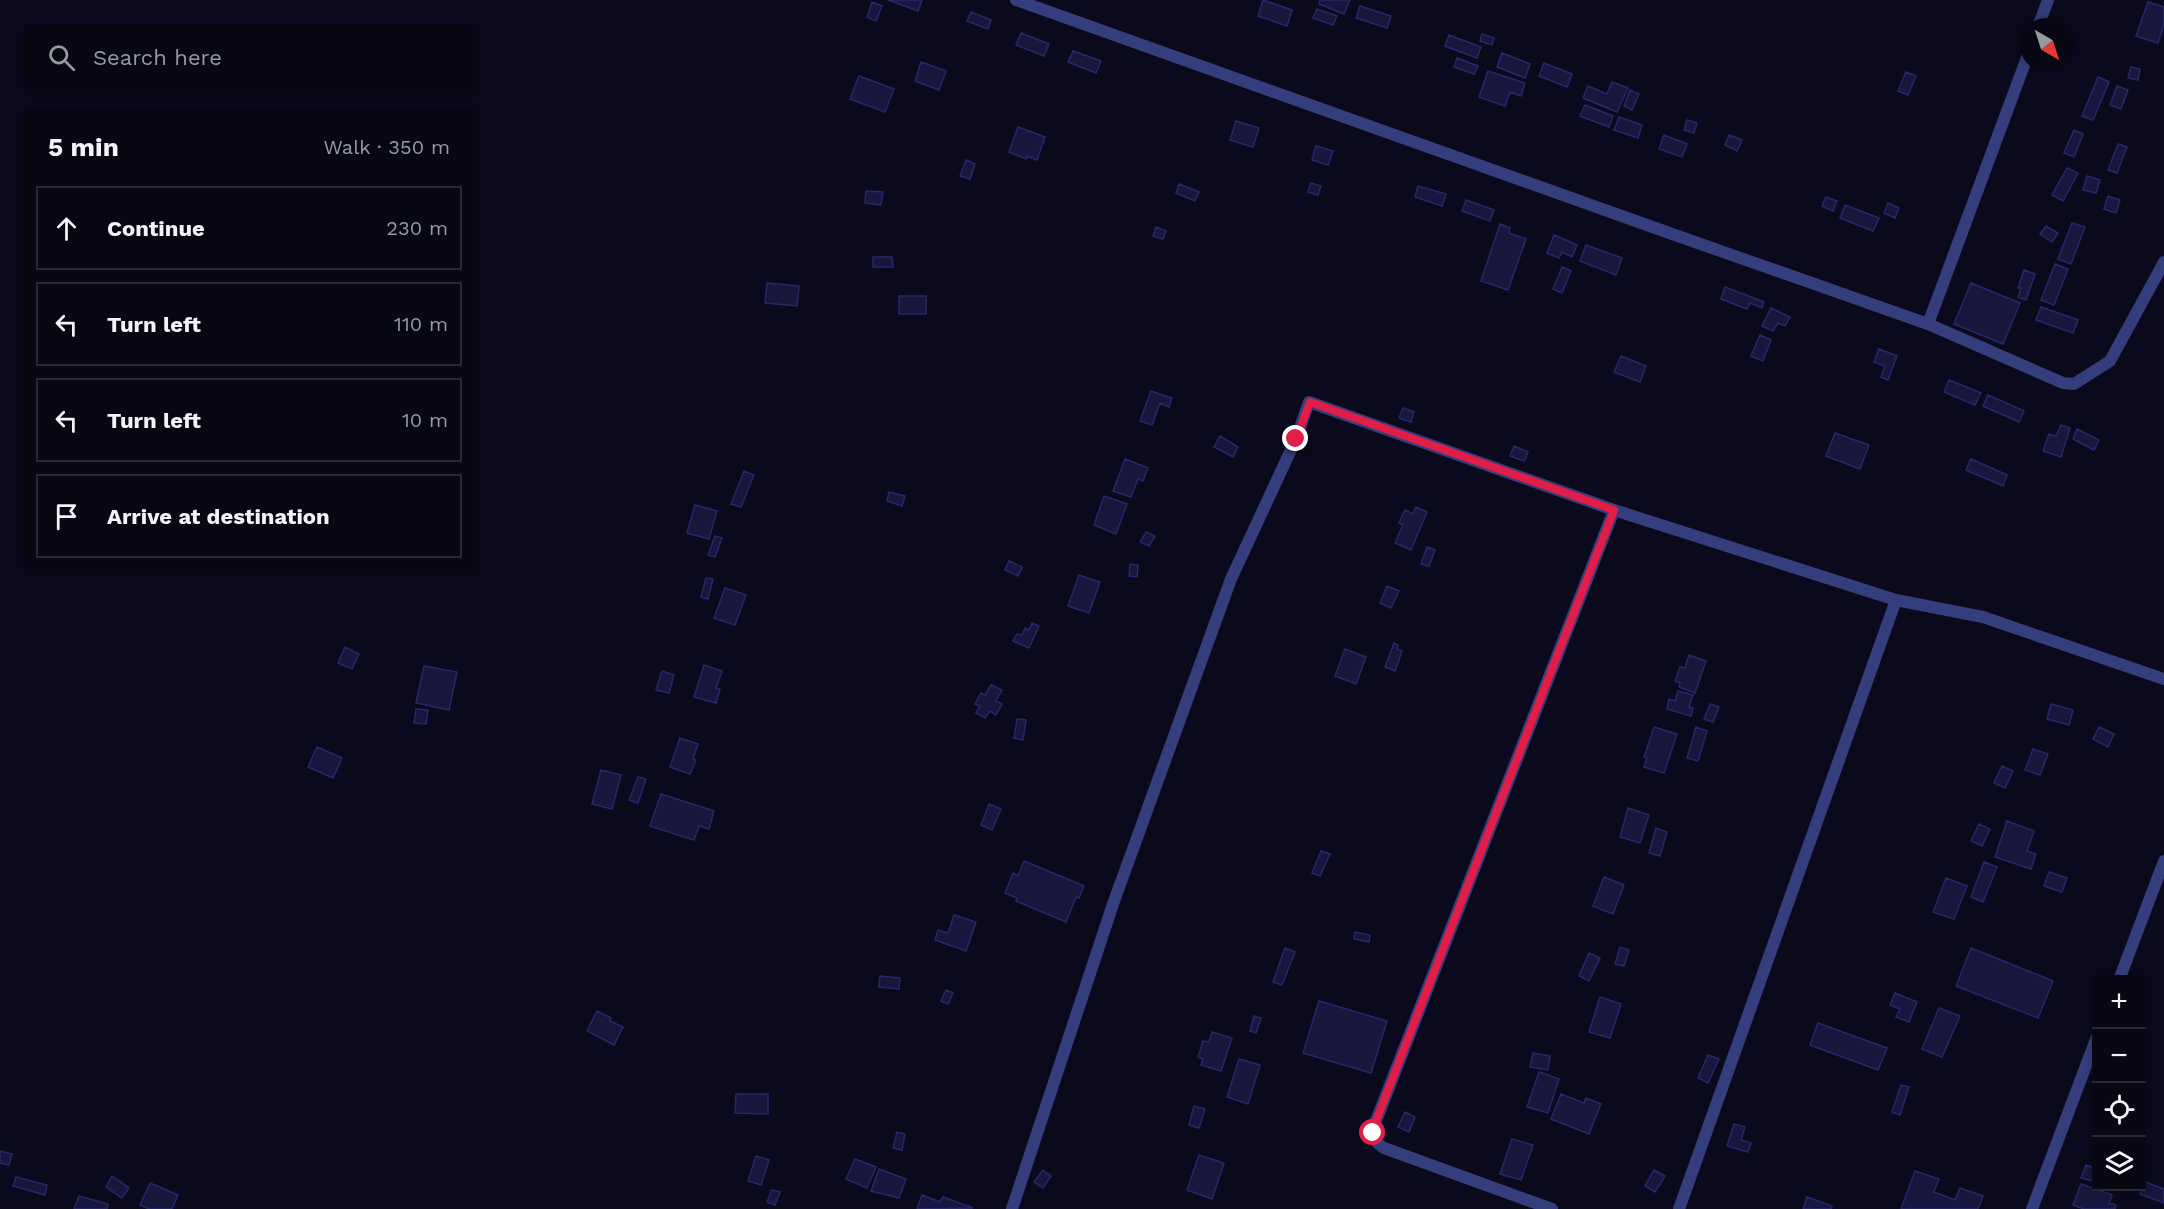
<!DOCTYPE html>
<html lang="en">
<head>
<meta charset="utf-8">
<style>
  :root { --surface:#080815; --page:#11111e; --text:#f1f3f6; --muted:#989aa0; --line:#292934 }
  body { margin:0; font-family:"Work Sans",sans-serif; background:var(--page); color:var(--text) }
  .controls { position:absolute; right:18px; bottom:18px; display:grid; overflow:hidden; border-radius:0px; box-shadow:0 3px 9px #0003 }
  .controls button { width:54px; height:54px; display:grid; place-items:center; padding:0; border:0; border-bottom:2px solid var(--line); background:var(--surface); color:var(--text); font:30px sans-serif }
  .compass { position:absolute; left:2020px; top:18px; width:54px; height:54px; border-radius:50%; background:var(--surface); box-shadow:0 3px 9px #0003; rotate:141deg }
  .stop { position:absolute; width:18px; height:18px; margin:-14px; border:4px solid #e11d48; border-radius:50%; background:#fff }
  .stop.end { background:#e11d48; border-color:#fff; box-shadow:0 2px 6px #0008 }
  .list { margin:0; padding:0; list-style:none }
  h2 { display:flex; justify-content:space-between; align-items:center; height:78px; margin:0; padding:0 24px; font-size:26px }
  h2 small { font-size:20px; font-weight:400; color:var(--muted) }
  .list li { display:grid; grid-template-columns:39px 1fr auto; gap:18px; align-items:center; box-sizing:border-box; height:84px; margin:0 12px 12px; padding:0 12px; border:2px solid var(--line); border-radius:0px }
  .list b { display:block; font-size:22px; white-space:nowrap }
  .list em { font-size:20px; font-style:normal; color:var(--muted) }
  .icon { flex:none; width:33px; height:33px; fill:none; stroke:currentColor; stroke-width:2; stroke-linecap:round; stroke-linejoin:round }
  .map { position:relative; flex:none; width:2164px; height:1209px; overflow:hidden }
  .search { position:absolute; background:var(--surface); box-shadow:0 3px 9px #0003; left:24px; top:24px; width:450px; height:66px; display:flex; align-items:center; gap:15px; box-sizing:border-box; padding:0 21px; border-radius:0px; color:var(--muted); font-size:22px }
  .panel { position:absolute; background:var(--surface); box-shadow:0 3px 9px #0003; left:24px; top:108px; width:450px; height:462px; border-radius:0px }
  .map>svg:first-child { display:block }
</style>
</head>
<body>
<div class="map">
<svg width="2164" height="1209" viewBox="0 0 2164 1209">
  <rect width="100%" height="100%" fill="#0a0a1c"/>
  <path fill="#17163d" stroke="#29276a" stroke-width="1.5" d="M888,0H922L918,11Z
    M1263,0L1292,10L1287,26L1258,16Z
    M1320,0H1350L1344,14L1319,4Z
    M872,2L882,6L876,21L867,17Z
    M2148,2L2164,7V24L2158,43L2136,36Z
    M1360,6L1391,16L1387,28L1356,18Z
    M1317,9L1337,16L1333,25L1313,18Z
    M971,12L991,20L988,29L967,21Z
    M1021,33L1049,44L1044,56L1016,45Z
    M1482,34L1494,38L1492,45L1480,41Z
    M1449,35L1481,47L1477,58L1445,46Z
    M1073,51L1101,61L1096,73L1068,62Z
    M1502,53L1530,64L1525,78L1497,67Z
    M1457,58L1478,66L1474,74L1454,67Z
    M921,62L946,71L939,90L915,81Z
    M1544,63L1572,74L1567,87L1539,76Z
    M2131,67L2140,69L2138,80L2128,78Z
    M1488,71L1525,83L1521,96L1510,92L1505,106L1479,97Z
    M1906,72L1916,76L1908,95L1898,91Z
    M859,76L894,89L885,112L850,99Z
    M2098,77L2109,82L2093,120L2082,116Z
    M1612,82L1628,88L1617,112L1583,98L1588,86L1607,94Z
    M2117,86L2128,90L2121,109L2110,105Z
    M1630,90L1639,94L1632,110L1624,106Z
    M1585,105L1613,116L1609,127L1580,116Z
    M1619,117L1642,125L1638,138L1614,130Z
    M1687,120L1697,123L1694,133L1684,130Z
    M1236,121L1259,128L1253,147L1230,140Z
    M1018,127L1045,137L1037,160L1027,156L1026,159L1009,152Z
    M2074,130L2083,134L2074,157L2064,153Z
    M1664,135L1687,144L1682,157L1659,149Z
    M1729,135L1742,140L1737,151L1725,145Z
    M2118,144L2127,147L2117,173L2108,170Z
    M1316,146L1333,151L1328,165L1312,160Z
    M966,160L975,164L970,179L960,176Z
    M2067,168L2078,173L2063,201L2052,195Z
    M2087,176L2100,180L2096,193L2083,190Z
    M1311,183L1321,186L1318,195L1308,192Z
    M1179,184L1199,192L1195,201L1176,193Z
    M1418,186L1446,194L1442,206L1415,197Z
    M866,191L883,192L881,205L865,203Z
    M2108,196L2120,200L2116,213L2104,209Z
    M1826,197L1837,201L1833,211L1822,206Z
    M1466,200L1494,210L1490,221L1462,211Z
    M1888,203L1899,208L1895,218L1884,213Z
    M1845,205L1879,218L1873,231L1840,218Z
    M2072,223L2085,227L2071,264L2058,259Z
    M1500,224L1510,228L1509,233L1526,239L1508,290L1481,281Z
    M2046,226L2058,233L2052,242L2040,234Z
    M1156,227L1166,231L1163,239L1153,236Z
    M1554,235L1577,245L1572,257L1562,252L1559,258L1547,253Z
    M1586,245L1622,258L1616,275L1580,261Z
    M873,257H892L893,267H873Z
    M2055,264L2068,269L2054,305L2041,300Z
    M1562,267L1571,271L1562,293L1553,289Z
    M2024,270L2035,274L2026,300L2018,297L2021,288H2018Z
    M767,283L799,286L797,306L765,303Z
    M1971,283L2020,303L2003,344L1954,324Z
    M1725,287L1764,302L1762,308L1750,303L1747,309L1721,299Z
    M899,296H926V314H899Z
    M2041,307L2078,320L2073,333L2036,320Z
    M1771,308L1790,317L1785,326L1778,323L1773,331L1762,326Z
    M1760,335L1771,340L1763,361L1751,356Z
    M1879,349L1897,356L1888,380L1881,377L1885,366L1874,362Z
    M1621,356L1646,366L1640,382L1614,372Z
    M1949,380L1981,393L1975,405L1944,392Z
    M1151,391L1172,398L1169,407L1160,403L1152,425L1140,421Z
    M1988,395L2024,411L2019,422L1983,406Z
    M1403,408L1414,412L1411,422L1399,418Z
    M2061,425L2070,428L2061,457L2043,451L2049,434L2056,436Z
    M2077,429L2099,440L2094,450L2073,439Z
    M1835,433L1869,445L1860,469L1826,456Z
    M1220,436L1238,447L1233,457L1214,447Z
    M1514,446L1528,452L1524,461L1510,456Z
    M1125,459L1148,468L1143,481L1138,479L1131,497L1113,491Z
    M1971,459L2007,475L2003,486L1966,470Z
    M744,471L754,475L741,507L731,504Z
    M889,492L905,496L902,506L887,501Z
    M1104,496L1127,504L1116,534L1094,525Z
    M695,505L717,511L709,539L687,533Z
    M1416,507L1427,512L1411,550L1395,543L1403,525L1399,523L1405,510L1413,514Z
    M1146,532L1155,536L1149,546L1140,542Z
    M715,536L722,538L715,557L708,555Z
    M1427,547L1435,550L1429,566L1421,564Z
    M1009,561L1022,567L1018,576L1005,570Z
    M1130,564L1138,565L1137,577L1129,576Z
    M1079,575L1100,582L1089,613L1068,606Z
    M706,578L713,579L708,599L701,597Z
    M1387,586L1399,591L1391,608L1380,603Z
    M725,588L746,595L735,625L714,618Z
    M1032,623L1039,626L1029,648L1013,641L1017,634L1022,635L1025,628L1029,630Z
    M1394,643L1398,645L1397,649L1402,651L1395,671L1385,667Z
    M345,647L359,654L352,669L338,663Z
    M1345,649L1366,657L1356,684L1335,676Z
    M1689,655L1706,661L1695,693L1679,687L1680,683L1675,681L1680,667L1685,668Z
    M704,665L722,671L716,688L720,689L716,703L694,697Z
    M424,666L457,672L449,710L416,703Z
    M662,671L674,675L669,693L656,690Z
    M991,685L1002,690L996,701L1002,704L996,715L990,711L985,718L976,713L980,706L975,704L981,693L985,695Z
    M1678,691L1693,695L1689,707L1693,708L1691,716L1667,709L1669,699L1675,701Z
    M1710,704L1719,707L1713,722L1704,719Z
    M2051,704L2073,710L2069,725L2047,719Z
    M416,709L428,710L426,724L414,723Z
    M1017,719L1026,720L1023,740L1014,738Z
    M1654,727L1677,734L1664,773L1644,767L1647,758L1644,757Z
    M1696,727L1707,731L1698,761L1687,758Z
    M2099,727L2114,734L2108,747L2093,739Z
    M680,738L698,744L693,759L696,760L690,774L670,767Z
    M317,747L342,758L333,778L308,767Z
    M2033,749L2048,754L2040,775L2025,770Z
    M2002,766L2013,771L2005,788L1994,783Z
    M601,770L621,775L612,809L592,804Z
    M638,777L646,779L638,803L629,800Z
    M661,794L714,811L709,829L699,826L694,840L650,826Z
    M989,804L1001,809L992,830L981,825Z
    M1628,808L1649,815L1640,843L1620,837Z
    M2007,821L2034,831L2027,851L2036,854L2031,869L1995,857Z
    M1979,824L1990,829L1982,846L1971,841Z
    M1656,828L1667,832L1660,856L1649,853Z
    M1321,851L1330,854L1320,876L1312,873Z
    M1024,861L1084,886L1079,898L1076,897L1066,922L1016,901L1017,898L1005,893L1013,873L1018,876Z
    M1984,862L1997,867L1983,902L1971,897Z
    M2049,872L2067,878L2062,892L2044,886Z
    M1604,877L1624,885L1613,914L1593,906Z
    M1946,878L1967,886L1954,919L1933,912Z
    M954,915L976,922L966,951L935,940L938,930L948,933Z
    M1355,932L1370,935L1369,942L1354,939Z
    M1620,947L1629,950L1624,966L1615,964Z
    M1285,948L1295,952L1282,985L1273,982Z
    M1971,948L2053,981L2038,1018L1956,986Z
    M1589,953L1600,958L1589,981L1579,976Z
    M880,976L900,978L899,989L879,987Z
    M946,990L953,993L948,1004L941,1001Z
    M1895,993L1917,1002L1909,1022L1896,1017L1900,1009L1890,1005Z
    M1600,997L1621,1004L1610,1038L1589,1032Z
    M1319,1001L1387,1021L1371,1073L1303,1053Z
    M1939,1008L1960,1016L1942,1057L1922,1049Z
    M597,1011L611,1018L610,1021L623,1027L614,1045L587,1031Z
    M1254,1016L1261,1018L1256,1033L1250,1031Z
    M1818,1023L1887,1048L1878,1070L1810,1045Z
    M1212,1032L1232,1038L1221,1071L1201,1065L1203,1059L1198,1057L1203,1041L1209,1042Z
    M1533,1053L1550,1056L1548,1070L1530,1067Z
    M1708,1055L1719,1059L1708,1083L1698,1078Z
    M1239,1059L1260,1065L1248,1104L1227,1097Z
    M1539,1072L1559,1079L1548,1113L1527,1107Z
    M1901,1085L1909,1087L1900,1115L1892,1112Z
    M736,1094H768V1114L735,1113Z
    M1561,1094L1584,1103L1586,1098L1601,1104L1589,1134L1551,1119Z
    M1194,1106L1205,1109L1199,1128L1189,1125Z
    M1405,1112L1415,1117L1409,1132L1398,1127Z
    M1734,1124L1745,1127L1741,1140L1751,1143L1748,1152L1727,1146Z
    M897,1132L905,1134L902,1150L893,1148Z
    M1512,1139L1533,1145L1521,1180L1500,1174Z
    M0,1151L12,1154L9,1165L0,1163Z
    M1199,1155L1224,1163L1212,1199L1187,1190Z
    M756,1156L769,1160L761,1185L748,1181Z
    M855,1159L876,1167L867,1188L846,1179Z
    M2086,1165L2096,1169L2093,1181L2081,1178Z
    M879,1169L906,1179L899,1198L871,1191Z
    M1043,1170L1051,1176L1043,1188L1034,1182Z
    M1654,1170L1665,1176L1655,1192L1645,1186Z
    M1915,1171L1939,1179L1934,1192L1955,1200L1960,1188L1983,1196L1978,1209H1901Z
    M112,1176L129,1188L122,1198L106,1187Z
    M16,1177L47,1185L45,1195L13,1186Z
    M2145,1182L2164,1189V1203L2140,1194Z
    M150,1183L178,1195L172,1209H149L140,1205Z
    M2081,1184L2112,1195L2109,1203L2116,1205L2115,1209H2084L2073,1205Z
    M772,1190L780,1192L775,1205L767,1202Z
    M922,1195L940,1202L943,1197L973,1208L917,1209Z
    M79,1196L108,1204L107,1209H74Z
    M1807,1197L1832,1206L1831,1209H1803Z"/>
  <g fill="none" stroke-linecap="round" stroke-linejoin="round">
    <path stroke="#343e7c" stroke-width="12" d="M1016,0L1675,235L1928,324L2063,383L2074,384L2110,361L2164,262
      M2038,27L2048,0
      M1928,324L2029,52
      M1896,600L1983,617L2164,679
      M2119,980L2164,861
      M1012,1209L1113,904L1231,579L1296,439L1309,402L1614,510L1896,600L1679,1209
      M1552,1209L1384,1148C1375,1143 1373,1137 1374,1126L1614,510
      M2032,1209L2096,1039"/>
  </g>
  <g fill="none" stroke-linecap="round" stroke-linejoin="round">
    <path stroke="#e11d48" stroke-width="8" d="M1296,439L1310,402L1614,510L1374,1126L1373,1133"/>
  </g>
</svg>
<div class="controls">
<button>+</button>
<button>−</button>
<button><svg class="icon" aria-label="locate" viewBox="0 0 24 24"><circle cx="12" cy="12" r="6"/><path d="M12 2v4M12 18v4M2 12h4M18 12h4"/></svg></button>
<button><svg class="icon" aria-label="layers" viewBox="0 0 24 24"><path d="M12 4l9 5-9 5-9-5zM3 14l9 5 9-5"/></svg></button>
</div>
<svg class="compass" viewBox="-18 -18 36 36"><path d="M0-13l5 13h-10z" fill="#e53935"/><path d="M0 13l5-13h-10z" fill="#989aa0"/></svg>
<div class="stop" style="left:1373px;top:1133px"></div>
<div class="stop end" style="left:1296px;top:439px"></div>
<div class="search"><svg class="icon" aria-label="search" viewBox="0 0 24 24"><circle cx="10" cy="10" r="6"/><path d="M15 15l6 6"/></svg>Search here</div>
<section class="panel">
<h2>5 min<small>Walk · 350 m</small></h2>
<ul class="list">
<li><svg class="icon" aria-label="ahead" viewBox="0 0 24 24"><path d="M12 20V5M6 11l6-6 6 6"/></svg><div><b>Continue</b></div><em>230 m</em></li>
<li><svg class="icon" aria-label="left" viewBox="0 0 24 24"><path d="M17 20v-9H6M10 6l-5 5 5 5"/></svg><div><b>Turn left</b></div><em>110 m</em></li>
<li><svg class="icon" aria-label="left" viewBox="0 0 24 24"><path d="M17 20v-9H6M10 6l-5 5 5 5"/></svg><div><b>Turn left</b></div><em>10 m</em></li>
<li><svg class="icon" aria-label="arrive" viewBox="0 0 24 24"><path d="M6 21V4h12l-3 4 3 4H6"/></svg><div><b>Arrive at destination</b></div></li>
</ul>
</section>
</div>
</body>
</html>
